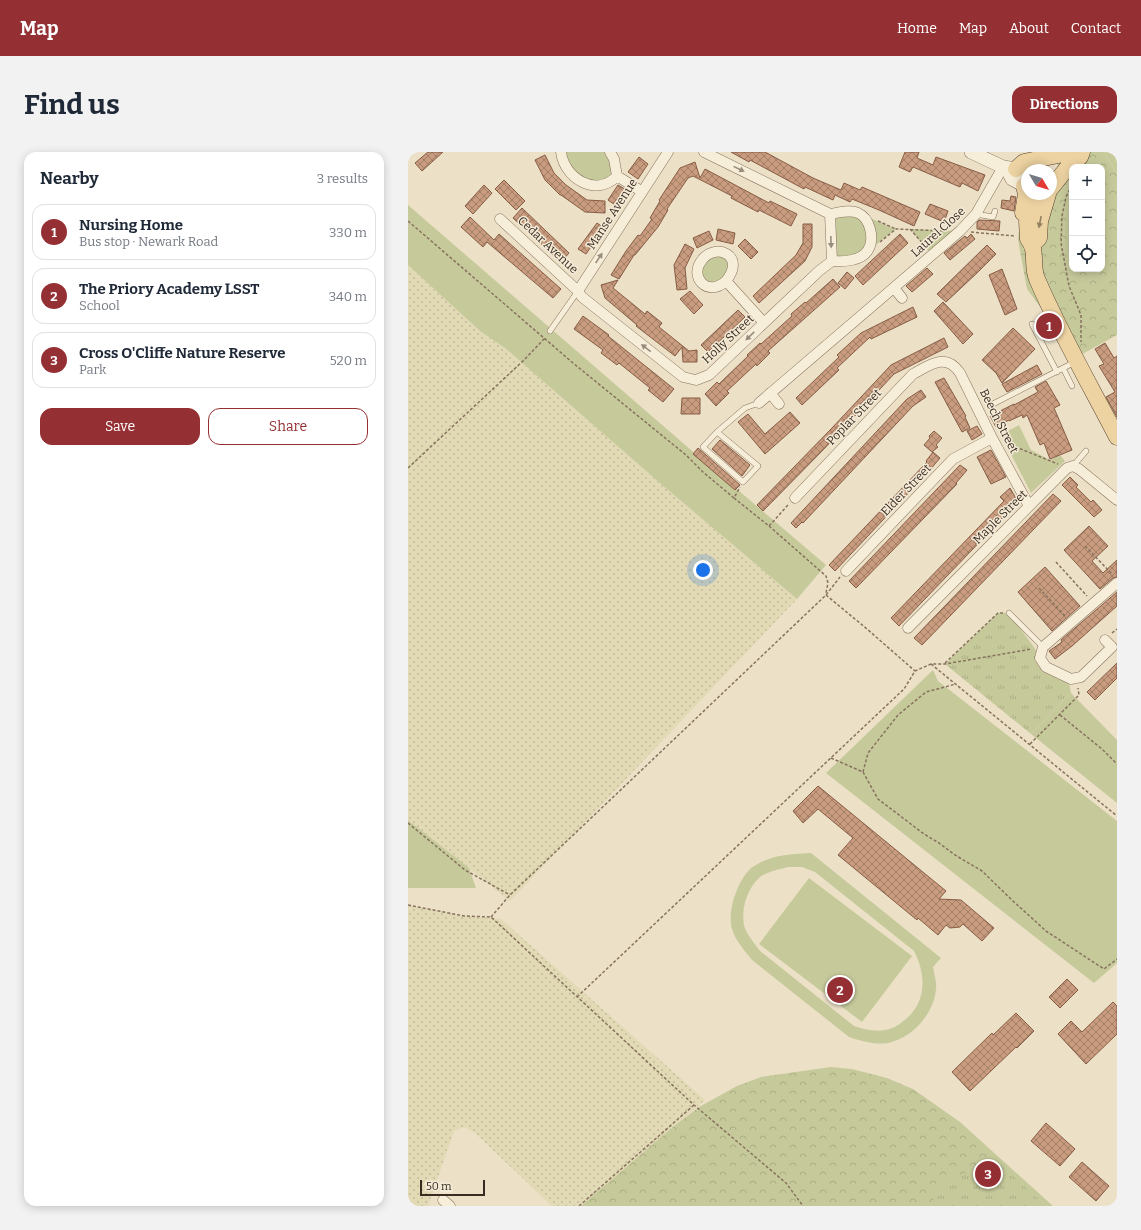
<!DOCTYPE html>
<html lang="en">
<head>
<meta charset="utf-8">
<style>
  :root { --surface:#fff; --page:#f2f2f3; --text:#1f2937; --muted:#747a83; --line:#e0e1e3; --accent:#943034 }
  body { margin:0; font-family:Bitter,serif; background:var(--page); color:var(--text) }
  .controls { position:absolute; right:12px; top:12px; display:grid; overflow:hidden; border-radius:8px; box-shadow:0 2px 10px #0003 }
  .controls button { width:36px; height:36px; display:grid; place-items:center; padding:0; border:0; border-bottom:1px solid var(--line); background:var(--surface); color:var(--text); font:20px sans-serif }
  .compass { position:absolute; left:613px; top:12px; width:36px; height:36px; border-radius:50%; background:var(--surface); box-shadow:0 2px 10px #0003; rotate:128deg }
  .scale { position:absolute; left:12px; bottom:10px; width:65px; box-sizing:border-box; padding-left:4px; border:2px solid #392b20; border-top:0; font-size:11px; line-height:14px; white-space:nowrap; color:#392b20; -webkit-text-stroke:3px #f4ebd7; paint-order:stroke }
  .you { position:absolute; left:295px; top:418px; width:14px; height:14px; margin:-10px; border:3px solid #fff; border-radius:50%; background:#1a73e8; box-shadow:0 0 0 6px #1a73e833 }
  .badge { display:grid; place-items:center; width:26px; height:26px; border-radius:50%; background:var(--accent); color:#fff; font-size:13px; font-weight:700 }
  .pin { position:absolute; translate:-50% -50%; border:2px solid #fff; box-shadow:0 1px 4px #0006 }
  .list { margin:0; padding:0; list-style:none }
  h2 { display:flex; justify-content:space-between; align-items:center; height:52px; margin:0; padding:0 16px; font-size:17px }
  h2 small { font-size:13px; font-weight:400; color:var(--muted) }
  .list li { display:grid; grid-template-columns:26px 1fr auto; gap:12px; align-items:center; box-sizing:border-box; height:56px; margin:0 8px 8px; padding:0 8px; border:1px solid var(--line); border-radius:12px }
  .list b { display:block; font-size:15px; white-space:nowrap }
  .list p { margin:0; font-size:13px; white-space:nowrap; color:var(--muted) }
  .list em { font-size:13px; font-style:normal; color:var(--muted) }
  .actions { display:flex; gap:8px; padding:12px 16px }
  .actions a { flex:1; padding:9px 0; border:1px solid var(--accent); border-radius:12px; text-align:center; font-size:14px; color:var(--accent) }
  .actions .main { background:var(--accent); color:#fff }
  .icon { flex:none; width:22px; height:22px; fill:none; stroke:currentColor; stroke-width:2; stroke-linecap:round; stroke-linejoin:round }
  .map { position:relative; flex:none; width:709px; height:1054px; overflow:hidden; border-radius:12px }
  header { display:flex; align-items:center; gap:24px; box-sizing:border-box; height:56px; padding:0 20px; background:var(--accent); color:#fff }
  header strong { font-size:19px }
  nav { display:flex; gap:22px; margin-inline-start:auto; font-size:14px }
  .intro { display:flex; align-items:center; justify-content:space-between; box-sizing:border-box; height:96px; padding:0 24px }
  h1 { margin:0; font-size:28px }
  .button { padding:10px 18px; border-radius:12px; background:var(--accent); color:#fff; font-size:14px; font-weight:700 }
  main { display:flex; gap:24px; padding:0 24px }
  aside { flex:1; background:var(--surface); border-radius:12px; box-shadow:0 2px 10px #0003 }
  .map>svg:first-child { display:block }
</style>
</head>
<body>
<header>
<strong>Map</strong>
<nav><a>Home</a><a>Map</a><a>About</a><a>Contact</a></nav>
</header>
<div class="intro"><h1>Find us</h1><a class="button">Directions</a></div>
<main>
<aside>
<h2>Nearby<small>3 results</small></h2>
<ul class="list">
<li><span class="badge">1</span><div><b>Nursing Home</b><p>Bus stop · Newark Road</p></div><em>330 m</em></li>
<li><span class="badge">2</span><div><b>The Priory Academy LSST</b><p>School</p></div><em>340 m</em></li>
<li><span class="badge">3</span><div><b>Cross O'Cliffe Nature Reserve</b><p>Park</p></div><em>520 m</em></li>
</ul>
<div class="actions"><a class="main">Save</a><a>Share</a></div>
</aside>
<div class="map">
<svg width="709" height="1054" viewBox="0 0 709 1054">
  <defs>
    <pattern id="farmland-dots" width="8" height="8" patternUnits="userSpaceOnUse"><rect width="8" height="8" fill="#e2d9b5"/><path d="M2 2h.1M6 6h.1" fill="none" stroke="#c3ba9b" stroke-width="1.8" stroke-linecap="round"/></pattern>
    <pattern id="forest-crowns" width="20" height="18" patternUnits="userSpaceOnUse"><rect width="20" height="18" fill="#c6ca9b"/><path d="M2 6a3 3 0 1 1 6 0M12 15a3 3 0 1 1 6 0" fill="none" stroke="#abae85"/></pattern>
    <pattern id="park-tufts" width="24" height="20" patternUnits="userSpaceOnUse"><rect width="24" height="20" fill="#c6ca9b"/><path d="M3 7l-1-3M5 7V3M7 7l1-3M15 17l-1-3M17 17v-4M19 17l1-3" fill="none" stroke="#abae85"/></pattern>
    <pattern id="building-cross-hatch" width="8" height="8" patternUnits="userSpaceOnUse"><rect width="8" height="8" fill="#c99c7f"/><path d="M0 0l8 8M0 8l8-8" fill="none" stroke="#a47f68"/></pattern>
  </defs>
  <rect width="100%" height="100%" fill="#ece0c7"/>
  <path fill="url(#farmland-dots)" d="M0,113L72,179L97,196L253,332L389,447L102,749L0,668Z
    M0,753L56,764L93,767L297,948L173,1054H144L66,980L56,975L46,979L20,1054H0Z"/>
  <path fill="#c6ca9b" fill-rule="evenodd" d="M153,0H202L209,24L175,32Z
    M696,0H709V22Z
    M0,53L283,298L418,413L389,447L253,332L97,196L72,179L0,113Z
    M450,61L488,77L460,99L424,109L422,62Z
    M502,77L552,79L524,103Z
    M314,100L326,114L312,134L294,131V107Z
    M611,273L623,298L642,308L652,303L657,309L623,341L593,283Z
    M525,518L530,529L709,669V811L686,831L418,621Z
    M663,541L709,588V651L623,582Z
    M0,668L61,716L68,736H0Z
    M403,701L533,806L525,815C526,822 529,830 528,837C526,862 504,886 480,891C467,893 453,889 441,885L344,808C337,799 327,788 324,777C319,760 329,730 342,717C346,714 353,710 358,708C372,702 388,702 403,701ZM380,715H394L407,720L506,799C518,822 519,849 498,867C492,872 485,877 477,878C466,880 456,877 446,874L352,799C347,792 338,782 336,773C333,757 339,737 351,726C359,719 370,718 380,715Z
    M401,726L504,804L454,870L351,792Z"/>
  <path fill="url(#forest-crowns)" fill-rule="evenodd" d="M651,0H696L709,22V183L669,205L619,137L610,88L613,53L643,42V23L649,16ZM664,15H694V117H664Z
    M423,915L444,917L479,926L505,937L552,970L645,1054H173L265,975L291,955L329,934L353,925Z"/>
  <path fill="url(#park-tufts)" d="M590,461H601L628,498L629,505L661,531L663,541L623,582L537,512Z
    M586,1006L638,1054H524L527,1038Z"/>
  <path fill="url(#building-cross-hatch)" stroke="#865c44" d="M20,0H35L14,19L7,11Z
    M323,0H357L405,26L433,38L436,31L452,38L454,35L512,60L506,74L471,58L444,47L442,50L427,43L425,48L397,35L396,37L342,8L341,10Z
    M497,0H511L509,6L525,13L528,5L577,23L570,39L554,31L552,35L505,15L502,20L491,15Z
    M137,3L146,21L158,33L179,48L197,49V61L177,60L153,43H152L137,28L127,8Z
    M231,5L240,12L230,27L220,20Z
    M287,10L292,26L297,17L361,51L362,49L389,62L383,74L351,58L350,60L323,46L324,44L285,24L280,26L259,57L260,58L250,75L227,103H226L211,127L203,123L218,99L230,83L232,84L244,67L242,66L252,49L251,48L272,16Z
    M96,28L117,49L108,58L87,37Z
    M76,33L84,41L65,62L57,54Z
    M210,33L220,39L210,55L200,48Z
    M603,44L608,45L606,59L593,56L594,48L602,49Z
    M522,52L540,59L536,70L517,62Z
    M114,56L161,101L153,110L105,66Z
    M62,65L86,88L91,82L153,137L145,146L79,90L75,95L53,75Z
    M571,68L592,69L591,79L569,77V70Z
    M189,71L196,76L178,102L170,97Z
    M395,72H404V95L397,109L351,151L345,144L388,103L395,91Z
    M310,77L327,81L325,92L308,88Z
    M301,79L305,88L289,96L285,86Z
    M492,82L500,91L455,133L447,124Z
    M563,82L567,87L542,108L536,101L557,84L559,86Z
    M337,87L350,100L343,107L330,94Z
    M277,92L286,97L277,116L279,137L269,138L266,113Z
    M579,93L588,102L569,121L538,150L529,142Z
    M519,116L525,122L504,140L498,134Z
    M594,117L609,157L597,163L581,123Z
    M439,120L446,126L437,137L430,131Z
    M425,127L432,135L360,199L362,201L349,214L348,212L319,239L321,241L308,254L297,242L309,230L311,232L340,204L339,203L352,191L353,192L384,164L383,162L397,150L398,151Z
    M210,128L205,136L237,162L239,159L254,171L251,175L281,199L289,198V210H275L274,195L267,204L228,174L229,173L197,146L193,133Z
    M282,139L295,153L286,162L272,147Z
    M535,150L565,182L555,192L526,159Z
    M505,155L509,165L463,187L462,185L429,216L431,218L394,253L388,246L431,205L429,203L453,181Z
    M330,158L337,165L300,200L293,193Z
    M175,164L201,183L200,184L266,237L255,250L240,238L242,236L211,211L209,213L193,201L195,198L166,177Z
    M605,176L627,197L594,231L588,221L574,208Z
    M536,186L540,195L486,222L415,298L355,359L349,353L423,277L483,213Z
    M697,191L706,206L709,204V265L698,245L707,240L691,214L696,212L687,197Z
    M629,213L634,222L599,240L594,232Z
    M536,226L558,264L557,265L562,276L554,280L527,230Z
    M638,229L652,253L646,256L664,298L642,307L636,291L632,293L619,263L615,266L614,263L601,269V268L588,275L582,264L606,252V253L630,240L627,235Z
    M513,238L518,245L505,254L395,371L394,370L388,376L383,371L499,247Z
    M274,246H292V262H273Z
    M382,260L392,271L357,302L330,270L340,262L357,282Z
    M569,274L574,282L564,288L559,279Z
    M526,279L534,286L528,293L530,295L524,300L516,293L522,286L521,284Z
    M312,288L342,313L334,324L304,297Z
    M290,296L332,333L327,338L285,302Z
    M583,298L598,325L583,332L569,305Z
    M525,300L532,306L521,319L427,419L421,413L519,310L518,309Z
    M552,313L559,318L548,331L549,332L448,436L441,429Z
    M662,325L670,333L668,335L683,350L685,348L694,358L686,365L654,333Z
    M602,336L610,350L491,474L483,466L596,349L592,345Z
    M645,342L653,349L514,493L506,486Z
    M681,374L700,394L684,409L695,421L709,408V425L705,426L692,437L656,398Z
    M637,415L672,454L644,479L610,440Z
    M709,440V454L664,494L647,507L641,499L654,490L653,488Z
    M709,511V526L687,548L679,540Z
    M410,634L538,739L531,747L553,748L586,776L574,789L555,772L552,775L542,776L538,773L530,783L510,766L509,768L430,703L445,686L410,657L395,671L385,659Z
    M659,827L670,838L652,856L641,845Z
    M705,850L709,854V882L678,912L650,882L663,869L674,880Z
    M608,861L626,879L609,896L608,895L562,939L544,920L584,881L585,883Z
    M638,971L667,997L652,1014L623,989Z
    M674,1010L701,1034L688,1049L661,1025Z"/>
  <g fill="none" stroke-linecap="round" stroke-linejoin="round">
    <g stroke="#87725d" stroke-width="6">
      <path id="service" d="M568,62L585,65L587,59
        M624,172L649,220
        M142,179L170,139
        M655,216L664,234
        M583,253L667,210
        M309,280L295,295L335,330L350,314L309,280L337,256L351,251
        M665,314L678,299
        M601,461L635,495"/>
    </g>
    <g stroke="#87725d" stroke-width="11">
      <path id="minor" d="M153,0C156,26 188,46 209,24L206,7L202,0
        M209,24L233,39
        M422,62C430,61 442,57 450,61C462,66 467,87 460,98C454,109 435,110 424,109
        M92,67L170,139L174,145L275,225L288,228L301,223L411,119L424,109L422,62L296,0
        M318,129C339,103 307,90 294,108C280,125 300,146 318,129L356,171
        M486,136L494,146
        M170,139L260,0
        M362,241L371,252
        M351,251L552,79L568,62L595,15
        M387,346L505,222C522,213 538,200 552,221L584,286L621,354
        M438,419L545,307L584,286
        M500,476L659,316L665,314L671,317L709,348
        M697,488L704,495L673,525L663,527L638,515L632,506L635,495L709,431
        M35,1048L42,1054"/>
    </g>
    <g stroke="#87725d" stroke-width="14">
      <path id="tertiary" d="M563,0L595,15L608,17L619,22
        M599,17L604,27L619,35"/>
    </g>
    <g stroke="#564131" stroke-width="17">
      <path id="primary" d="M608,17L616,10L660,1
        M643,36L664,10L672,5L674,0
        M629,42L619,69L620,87C630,98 623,114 629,127C652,181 682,233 709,285
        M615,61L618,42L616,34
        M625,92L631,86L632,69L640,42"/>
    </g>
    <path stroke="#87725d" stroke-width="1.5" stroke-dasharray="3 2" stroke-linecap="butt" d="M664,33L658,45L654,64L653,91L661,134L673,163V190
      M0,69L165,211L278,303L295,320L326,346L332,335
      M470,69L488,77
      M502,77L518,95
      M563,80L607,84
      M472,90L488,77L537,79
      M598,291L650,312
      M0,316L116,208L137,186
      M326,346L361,374L380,353
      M361,374L418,424L420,431L418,441
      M677,394L705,423
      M648,410L679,444
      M631,436L657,464
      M418,443L459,477L507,519
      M704,481L709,477
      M537,511L590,461H595
      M523,512L709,664
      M652,563L694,597L709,612
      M622,592L671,543L670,536
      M423,606L455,620L470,647L516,682L531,691L547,703L574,719L605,749L638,779L696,817L709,807
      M455,620L460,601L490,563L518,540L548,532
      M0,671L57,718L102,743
      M0,753L56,764L83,765L286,953L378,1031L395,1054
      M83,765L102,743L418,443L432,425
      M169,845L496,537L507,519L523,512H537L624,497
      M171,1054L286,953"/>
    <use href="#service" stroke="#f7eeda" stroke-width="5"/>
    <use href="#minor" stroke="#f7eeda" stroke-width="10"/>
    <use href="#tertiary" stroke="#f7eeda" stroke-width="13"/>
    <use href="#primary" stroke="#edd3a2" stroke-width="16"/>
  </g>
  <defs><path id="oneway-solid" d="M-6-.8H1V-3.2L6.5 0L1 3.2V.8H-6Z"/></defs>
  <g fill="#988c7d">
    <use href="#oneway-solid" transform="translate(331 17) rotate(26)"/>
    <use href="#oneway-solid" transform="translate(423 90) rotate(88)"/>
    <use href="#oneway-solid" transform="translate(191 106) rotate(-57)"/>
    <use href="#oneway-solid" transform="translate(342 184) rotate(136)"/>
    <use href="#oneway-solid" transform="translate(238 196) rotate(-142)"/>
  </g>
  <use fill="#937f61" href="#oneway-solid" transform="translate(632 70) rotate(101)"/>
  <g text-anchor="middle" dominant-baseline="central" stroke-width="3" stroke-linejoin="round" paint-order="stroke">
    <g font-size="12" fill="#392b20" stroke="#f4ebd7">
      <text transform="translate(204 62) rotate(-57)">Manse Avenue</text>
      <text transform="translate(530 80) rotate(-42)">Laurel Close</text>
      <text transform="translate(140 93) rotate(43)">Cedar Avenue</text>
      <text transform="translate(320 187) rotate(-43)">Holly Street</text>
      <text transform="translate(446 265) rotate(-46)">Poplar Street</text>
      <text transform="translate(591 269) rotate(63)">Beech Street</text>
      <text transform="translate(498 338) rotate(-46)">Elder Street</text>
      <text transform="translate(592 365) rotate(-45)">Maple Street</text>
    </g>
  </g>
</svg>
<div class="controls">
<button>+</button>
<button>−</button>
<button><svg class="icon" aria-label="locate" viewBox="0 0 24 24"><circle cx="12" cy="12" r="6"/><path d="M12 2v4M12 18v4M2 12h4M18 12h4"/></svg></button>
</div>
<svg class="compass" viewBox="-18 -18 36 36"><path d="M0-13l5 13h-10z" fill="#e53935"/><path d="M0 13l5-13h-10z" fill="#747a83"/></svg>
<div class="scale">50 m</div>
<div class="you"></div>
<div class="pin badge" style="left:641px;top:174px">1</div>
<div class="pin badge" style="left:432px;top:838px">2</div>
<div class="pin badge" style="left:580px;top:1022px">3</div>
</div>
</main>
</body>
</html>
